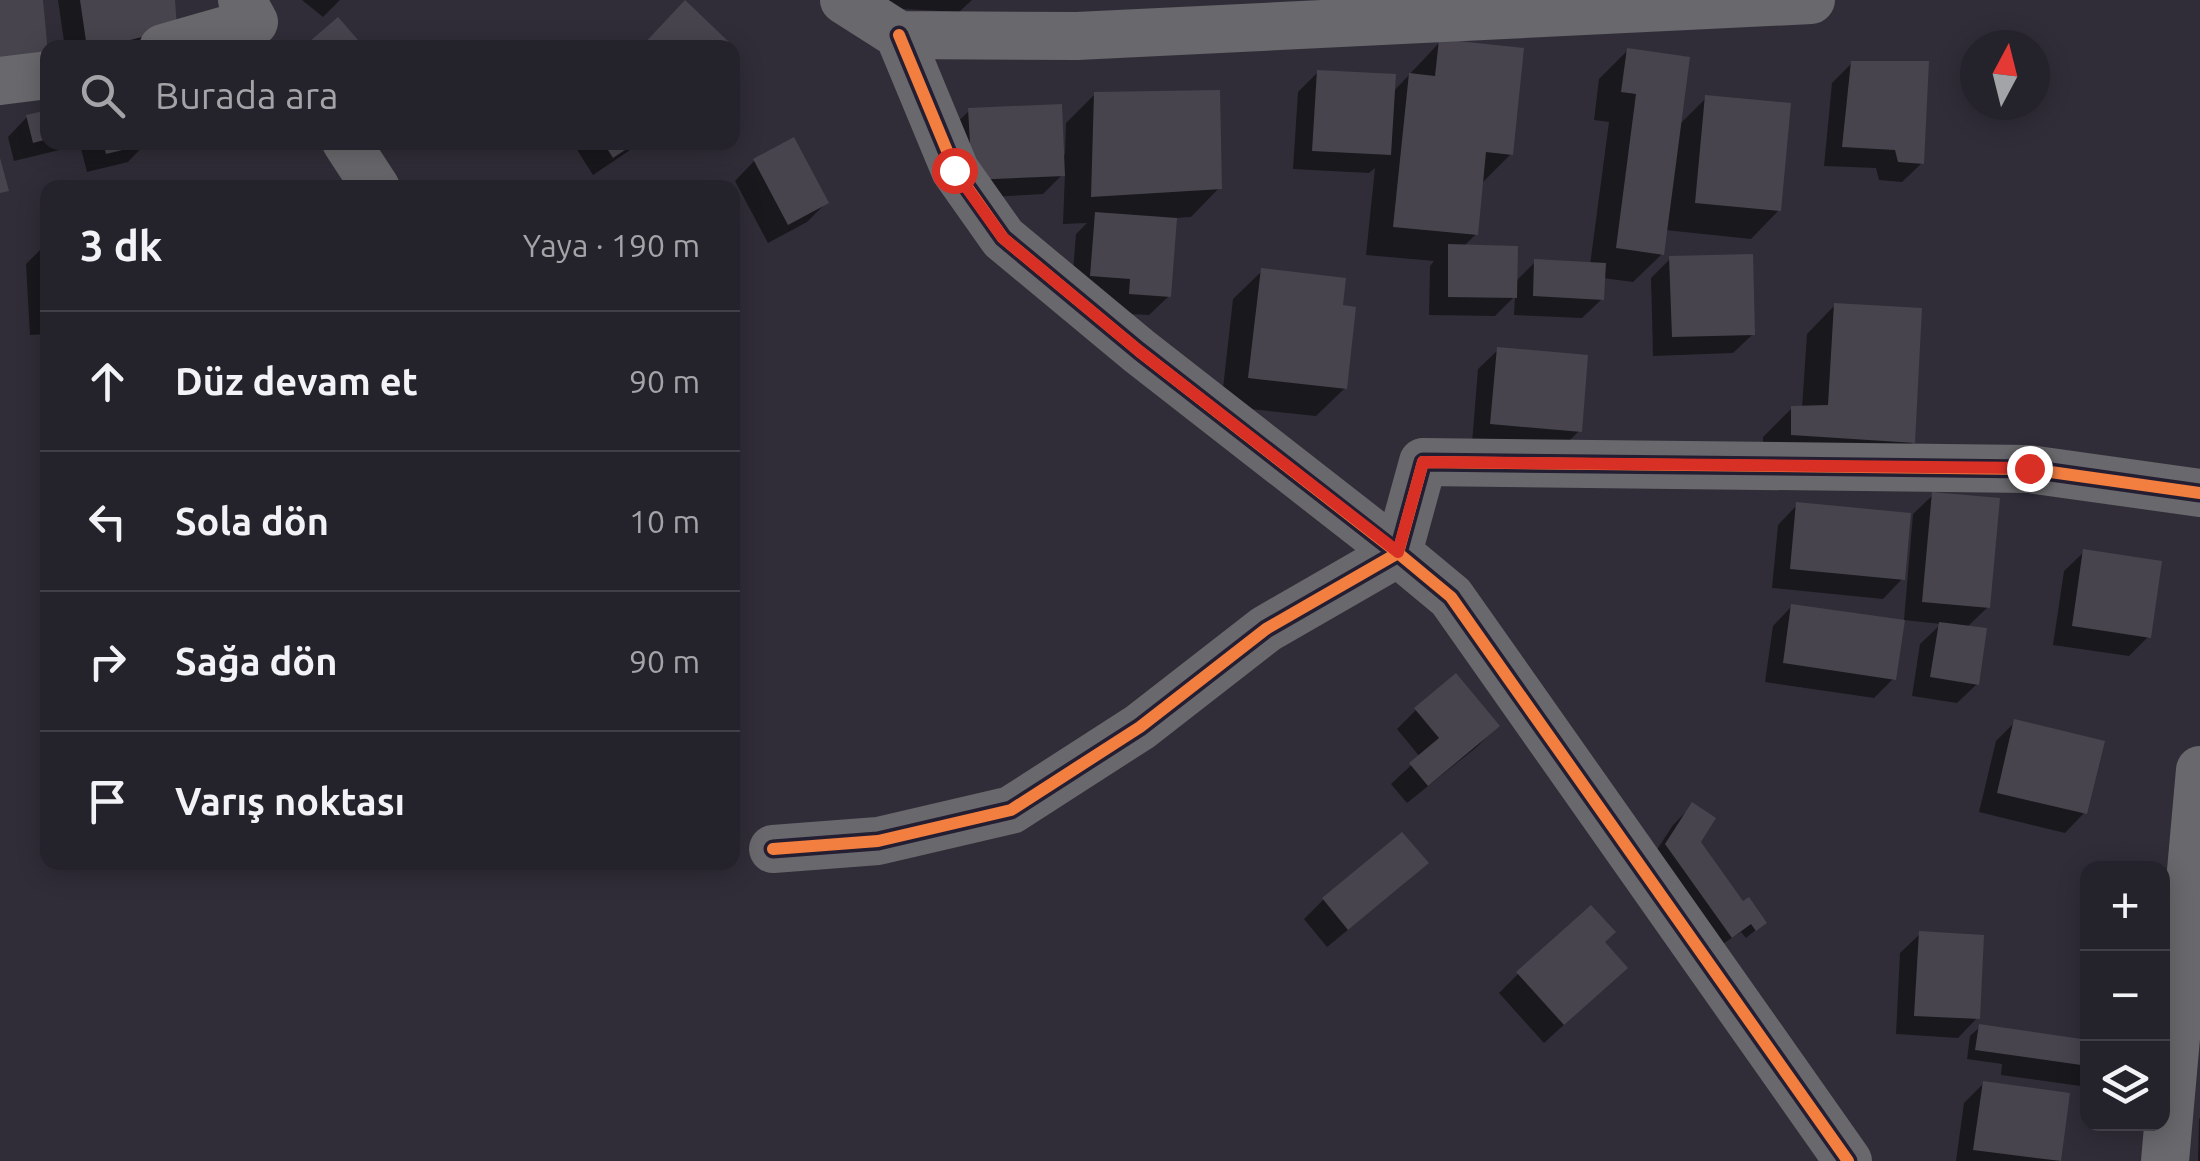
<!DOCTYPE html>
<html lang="tr">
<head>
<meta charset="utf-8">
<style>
  :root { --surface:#24222a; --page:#2c2a32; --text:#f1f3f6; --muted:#a3a4a8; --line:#413f47 }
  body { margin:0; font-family:Ubuntu,sans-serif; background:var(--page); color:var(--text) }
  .controls { position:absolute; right:30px; bottom:30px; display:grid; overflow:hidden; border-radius:20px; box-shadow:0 5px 25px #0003 }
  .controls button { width:90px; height:90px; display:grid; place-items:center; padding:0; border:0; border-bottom:2px solid var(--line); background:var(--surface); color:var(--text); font:50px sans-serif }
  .compass { position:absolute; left:1960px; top:30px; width:90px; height:90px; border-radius:50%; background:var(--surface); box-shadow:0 5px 25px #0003; rotate:7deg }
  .stop { position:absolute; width:30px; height:30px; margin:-22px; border:8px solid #d93025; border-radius:50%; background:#fff }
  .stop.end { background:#d93025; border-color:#fff; box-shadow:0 2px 10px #0008 }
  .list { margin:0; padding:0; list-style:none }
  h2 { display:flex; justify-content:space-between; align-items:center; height:130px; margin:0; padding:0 40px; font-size:42px }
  h2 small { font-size:32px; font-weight:400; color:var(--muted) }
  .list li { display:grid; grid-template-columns:65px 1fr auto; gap:30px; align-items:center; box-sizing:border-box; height:140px; padding:0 40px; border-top:2px solid var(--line) }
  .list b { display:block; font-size:38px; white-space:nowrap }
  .list em { font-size:32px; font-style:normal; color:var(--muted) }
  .icon { flex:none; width:55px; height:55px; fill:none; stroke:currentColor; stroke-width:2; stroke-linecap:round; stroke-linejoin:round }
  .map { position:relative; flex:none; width:2200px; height:1161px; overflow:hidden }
  .search { position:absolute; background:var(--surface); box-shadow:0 5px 25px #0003; left:40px; top:40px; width:700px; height:110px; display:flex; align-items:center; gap:25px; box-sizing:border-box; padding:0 35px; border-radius:20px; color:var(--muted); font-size:38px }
  .panel { position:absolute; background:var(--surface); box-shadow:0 5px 25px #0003; left:40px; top:180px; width:700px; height:690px; border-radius:20px }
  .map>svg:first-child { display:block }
</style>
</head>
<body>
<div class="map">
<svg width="2200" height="1161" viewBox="0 0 2200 1161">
  <rect width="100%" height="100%" fill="#302d38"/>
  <path fill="#0007" d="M58,0H172L152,48H65Z
    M302,0H340L323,17Z
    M884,0H972L959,12L884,8Z
    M1440,42L1511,154L1483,182L1476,234L1463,247L1515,282L1535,262L1590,265L1609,122L1594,120L1599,79L1627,51L1678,126L1706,98L1779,210L1751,239L1665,230L1662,254L1633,282L1603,278L1602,299L1582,318L1514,315L1515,296L1495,316L1429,315L1430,266L1434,261L1366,255L1375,168L1369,173L1293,169L1298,92L1318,72L1392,93Z
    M1852,63L1922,163L1902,182L1879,180L1876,168L1824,166L1832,83Z
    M1095,94L1219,188L1191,217L1175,218L1169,296L1149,315L1110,313L1071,295L1076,234L1087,223L1063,224L1065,172L1043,194L953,199L949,130L969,111L1065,155L1066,123Z
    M48,112V142H147L128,162L87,172L80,145L14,161L8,137L27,117Z
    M793,141L826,203L807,222L768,243L735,181L754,161Z
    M572,142H642L593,175Z
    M45,245H48V334L30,335L26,264Z
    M1670,259L1753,334L1733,353L1653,356L1651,278Z
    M1262,271L1340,307L1345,388L1316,416L1221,406L1233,299Z
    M1835,305L1913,442L1884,470L1763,462V437L1792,408H1802L1807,334Z
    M1498,350L1579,431L1560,450L1472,443L1478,369Z
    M1933,495L1988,607L1966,628L1977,684L1957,703L1912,696L1920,644L1941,624L1904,620L1913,514Z
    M1797,505L1902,579L1883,599L1772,588L1778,525Z
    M2084,552L2149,636L2129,656L2053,645L2064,571Z
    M1792,606L1893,679L1874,698L1765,682L1773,626Z
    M1416,710L1497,726L1478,746L1407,803L1391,784L1420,757L1397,729Z
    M2015,722L2084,813L2065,833L1979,812L1996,741Z
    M1692,806L1698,842L1742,905L1764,923L1746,938L1741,932L1721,945L1647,865L1673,825Z
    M1402,835L1425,863L1406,882L1327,947L1304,919L1323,900Z
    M1920,934L1977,1018L1958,1038L1896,1034L1900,953Z
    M1602,942L1605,987L1544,1043L1499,993L1518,974Z
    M1980,1027L2088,1042V1087L2001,1075L2002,1064L1967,1059L1970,1036Z
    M1983,1084L2067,1095L2059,1161H1956L1964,1103Z
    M2200,1118V1161H2198L2199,1119Z"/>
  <path fill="#47444d" d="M0,0H43L48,53L0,59Z
    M80,0H175L177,28L99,48H87Z
    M685,0L731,44L728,48H640Z
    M338,17L365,48H302Z
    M1439,39L1524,48L1513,155L1486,152L1478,235L1393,227L1409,73L1435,76Z
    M1627,48L1690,57L1664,255L1616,248L1636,94L1621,92Z
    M1851,61H1929L1924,164L1898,162L1895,150L1842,147Z
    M1317,70L1396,74L1391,155L1312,151Z
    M1220,90L1222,189L1091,197L1094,92Z
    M1705,95L1791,103L1781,211L1695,203Z
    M1062,104L1065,176L972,180L968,108Z
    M48,110V139L33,143L26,115Z
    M794,137L829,203L788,225L753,159Z
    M103,142H147V144L106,154Z
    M603,142H637L613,158Z
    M0,158L9,191L0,193Z
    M1095,212L1177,218L1171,297L1129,294L1130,279L1090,276Z
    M1448,244L1518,246L1517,298L1448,297Z
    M1753,254L1755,335L1672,337L1669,256Z
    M1534,259L1606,263L1604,300L1533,296Z
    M1261,268L1346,278L1343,305L1356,307L1347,389L1248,378Z
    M1834,303L1922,308L1915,443L1791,435V406L1828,405Z
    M1497,347L1588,355L1582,432L1490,424Z
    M1932,492L2000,498L1990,608L1922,602Z
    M1796,502L1911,513L1905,580L1790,569Z
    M2083,549L2162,561L2151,638L2072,626Z
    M1791,604L1905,620L1896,680L1783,663Z
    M1939,622L1987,628L1979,685L1930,677Z
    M1456,673L1500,726L1428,786L1409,763L1439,738L1414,708Z
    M2014,719L2105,741L2087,814L1997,793Z
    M1692,802L1716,818L1701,842L1743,901L1749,897L1767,923L1756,931L1751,924L1732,938L1665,844Z
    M1402,832L1429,863L1348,930L1322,898Z
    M1591,905L1616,932L1605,942L1628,968L1564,1025L1516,972Z
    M1919,931L1984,935L1980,1019L1914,1016Z
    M1979,1024L2088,1040V1066L1975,1050Z
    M1983,1081L2070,1093L2061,1161L1973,1150Z"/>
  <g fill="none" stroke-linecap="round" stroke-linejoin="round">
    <path stroke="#69686c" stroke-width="48" d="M844,0L899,35L1077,36L1811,0
      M899,35L955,170L1003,238L1139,351L1398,553L1451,597L1848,1161
      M163,48L254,22L242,0
      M0,81L48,75
      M346,142L376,188
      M773,849L878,841L1011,810L1140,727L1266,629L1398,553L1423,462L2029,469L2200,493
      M2165,1161L2200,770"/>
    <g stroke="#241e33" stroke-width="19">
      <path id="cycleway" d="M899,35L955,170L1003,238L1139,351L1398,553L1451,597L1848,1161
        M773,849L878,841L1011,810L1140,727L1266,629L1398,553L1423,462L2029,469L2200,493"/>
    </g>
    <use href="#cycleway" stroke="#f27e40" stroke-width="12"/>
  </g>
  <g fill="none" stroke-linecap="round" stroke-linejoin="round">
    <path stroke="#d93025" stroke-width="12" d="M954,170L1003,238L1139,351L1398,552L1423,462L2029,468"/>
  </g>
</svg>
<div class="controls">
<button>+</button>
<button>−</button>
<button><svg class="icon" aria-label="layers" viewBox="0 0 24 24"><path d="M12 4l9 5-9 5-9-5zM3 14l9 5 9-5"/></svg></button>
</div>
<svg class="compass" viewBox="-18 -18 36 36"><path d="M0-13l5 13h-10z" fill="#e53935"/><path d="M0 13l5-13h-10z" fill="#a3a4a8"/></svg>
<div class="stop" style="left:954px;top:170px"></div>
<div class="stop end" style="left:2029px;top:468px"></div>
<div class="search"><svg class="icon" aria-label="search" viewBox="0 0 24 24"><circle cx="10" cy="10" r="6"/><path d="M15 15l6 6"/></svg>Burada ara</div>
<section class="panel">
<h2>3 dk<small>Yaya · 190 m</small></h2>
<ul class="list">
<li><svg class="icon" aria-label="ahead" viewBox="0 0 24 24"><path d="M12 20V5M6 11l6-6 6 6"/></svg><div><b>Düz devam et</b></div><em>90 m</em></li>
<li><svg class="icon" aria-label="left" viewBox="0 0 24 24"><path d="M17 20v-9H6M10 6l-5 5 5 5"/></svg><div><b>Sola dön</b></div><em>10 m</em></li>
<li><svg class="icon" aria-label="right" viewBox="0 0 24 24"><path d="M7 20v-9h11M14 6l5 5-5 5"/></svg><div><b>Sağa dön</b></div><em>90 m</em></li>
<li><svg class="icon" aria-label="arrive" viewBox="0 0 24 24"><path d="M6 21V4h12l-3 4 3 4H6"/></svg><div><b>Varış noktası</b></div></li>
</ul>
</section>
</div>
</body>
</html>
